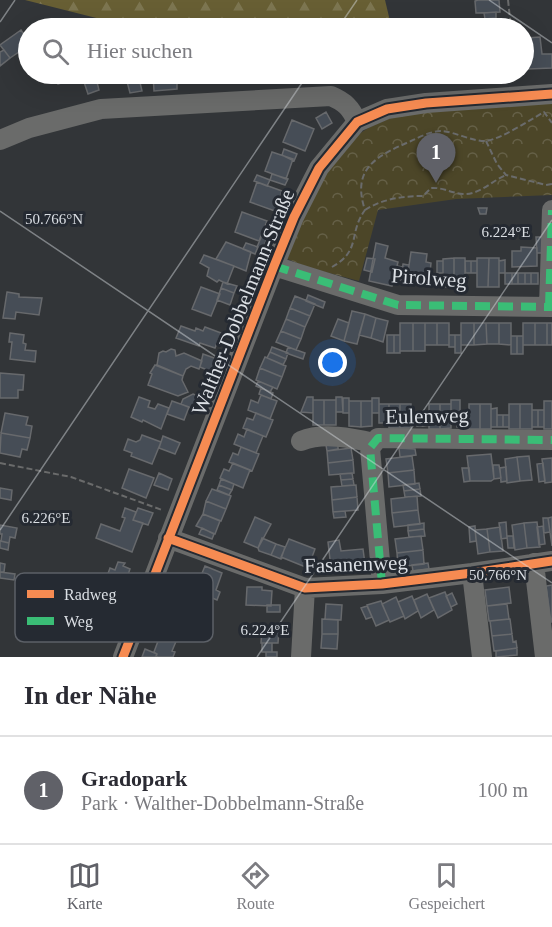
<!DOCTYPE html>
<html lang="de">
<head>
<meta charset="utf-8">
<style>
  :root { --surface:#fff; --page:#f7f7f7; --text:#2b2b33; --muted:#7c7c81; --line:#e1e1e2; --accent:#606168 }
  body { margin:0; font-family:Georgia,serif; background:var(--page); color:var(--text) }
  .you { position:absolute; left:333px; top:363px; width:21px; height:21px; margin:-15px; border:4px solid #fff; border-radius:50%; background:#1a73e8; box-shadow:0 0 0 9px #1a73e833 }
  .badge { display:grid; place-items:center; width:39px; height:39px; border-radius:50%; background:var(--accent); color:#fff; font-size:20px; font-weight:700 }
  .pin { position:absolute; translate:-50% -50px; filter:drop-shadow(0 2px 3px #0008) }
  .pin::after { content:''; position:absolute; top:32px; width:21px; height:18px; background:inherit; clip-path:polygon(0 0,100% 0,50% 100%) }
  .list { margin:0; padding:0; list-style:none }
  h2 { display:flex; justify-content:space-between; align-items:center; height:78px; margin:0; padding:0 24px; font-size:26px }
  h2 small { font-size:20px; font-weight:400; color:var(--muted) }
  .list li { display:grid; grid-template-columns:39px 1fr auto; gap:18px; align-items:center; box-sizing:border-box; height:108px; padding:0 24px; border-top:2px solid var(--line) }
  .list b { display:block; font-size:22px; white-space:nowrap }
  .list p { margin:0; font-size:20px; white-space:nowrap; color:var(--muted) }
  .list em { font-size:20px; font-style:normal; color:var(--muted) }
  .icon { flex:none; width:33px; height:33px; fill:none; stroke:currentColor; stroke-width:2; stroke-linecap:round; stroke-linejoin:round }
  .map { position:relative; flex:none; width:552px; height:657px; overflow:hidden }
  .search { position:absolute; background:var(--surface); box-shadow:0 6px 24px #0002; left:18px; right:18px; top:18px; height:66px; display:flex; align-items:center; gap:15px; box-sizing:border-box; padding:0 21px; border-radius:33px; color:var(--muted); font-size:22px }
  .sheet { height:186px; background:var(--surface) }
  nav { display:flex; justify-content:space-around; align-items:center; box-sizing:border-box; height:84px; border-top:2px solid var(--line); background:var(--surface); font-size:16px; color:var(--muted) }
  nav a { display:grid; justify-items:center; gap:3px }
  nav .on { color:var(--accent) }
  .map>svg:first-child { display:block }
</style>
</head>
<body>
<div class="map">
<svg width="552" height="657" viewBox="0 0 552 657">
  <defs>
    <pattern id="forest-firs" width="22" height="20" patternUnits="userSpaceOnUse" patternTransform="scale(1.5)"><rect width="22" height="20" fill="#685f34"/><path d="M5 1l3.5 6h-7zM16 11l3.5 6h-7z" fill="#7d7651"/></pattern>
    <pattern id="park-crowns" width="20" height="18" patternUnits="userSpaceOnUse" patternTransform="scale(1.5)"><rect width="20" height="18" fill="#4c4628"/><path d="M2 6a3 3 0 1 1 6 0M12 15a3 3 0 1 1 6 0" fill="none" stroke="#656047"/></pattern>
  </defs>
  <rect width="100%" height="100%" fill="#323538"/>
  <path fill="url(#forest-firs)" d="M25,0H385L390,21L323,28H136Z"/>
  <path fill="url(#park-crowns)" d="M552,103V195L456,199L378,210L359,281L307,267L285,258L326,170L352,139L368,128L393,117L415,113Z"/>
  <path fill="#464d56" stroke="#67696c" stroke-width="1.5" d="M478,0H499L500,12L476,13L475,1Z
    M496,12V18L485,19L484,13Z
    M21,30L28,41V49L24,52L22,50L10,58L0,45Z
    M540,37L542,54H552V68L528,69L526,38Z
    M4,50L10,58L0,66V52Z
    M527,53L528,67L524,68V54Z
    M55,74H83L84,76L58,84Z
    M89,74H95L99,90L88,94L82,76Z
    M107,74H128L108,78Z
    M125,74H138L142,91L130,93Z
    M146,74H153V81H146Z
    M153,74H177V89L154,91Z
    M421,74H448L421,77Z
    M326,112L332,123L322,129L316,118Z
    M292,120L314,129L305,151L283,142Z
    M284,149L297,154L294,161L282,155Z
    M272,152L293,159L286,179L265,171Z
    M272,174L288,179L285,185L270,180Z
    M257,175L270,180L267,186L254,181Z
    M257,182L282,191L275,211L250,202Z
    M478,208H487L486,214H480Z
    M242,212L267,221L259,241L235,232Z
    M262,235L267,238L263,249L257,247Z
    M536,237H544V253H537Z
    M226,242L251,252L246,271L216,259Z
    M246,243L258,247L255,254L243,249Z
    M376,243L388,246L385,258L398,262L392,286L369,281Z
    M521,247L537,248V266L512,267V251H521Z
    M411,252L427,254L426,262L431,263L429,283L407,279Z
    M204,255L234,266L227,284L219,280L217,282L207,276L209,268L200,263Z
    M367,258L375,259L372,272L364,270Z
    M454,258H465L466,287H454Z
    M454,258V287H443V259Z
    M477,258H489L488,287H477Z
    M489,258H499V287H488Z
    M505,260V273H499V261Z
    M437,261H443V273H437Z
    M465,261H471V273H465Z
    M471,261H477V273H471Z
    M403,264L409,265L407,279L412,280V283L401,281Z
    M397,266L403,267L401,281L394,279Z
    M505,273H512V284H505Z
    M512,273H518V284H512Z
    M518,273H525V284H518Z
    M525,273H531V284H525Z
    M531,273H538V284H531Z
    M223,282L237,286L234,293L221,288Z
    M201,287L220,294L211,316L192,309Z
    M221,288L234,293L230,305L217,300Z
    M7,292L19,294V297L42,298L39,315L16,312L15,319L3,318Z
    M308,295L325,302L323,308L306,301Z
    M295,296L315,304L310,316L290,308Z
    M290,308L310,316L305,327L286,319Z
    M352,311L365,314L357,344L344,341Z
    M365,314L376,318L371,338L359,335Z
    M376,318L388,321L383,342L371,338Z
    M286,319L305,327L301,339L281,331Z
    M338,319L349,323L344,341L331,336Z
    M400,323H413V351H400Z
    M413,323H425V351H413Z
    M425,323H437V345H425Z
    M437,323H449V345H437Z
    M461,323H474V345H461Z
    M474,323H486L487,344L474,345Z
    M486,323H499V344H487Z
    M499,323H511V345L499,344Z
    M523,323H535V345H523Z
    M535,323H547V345H535Z
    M547,323H552V345H547Z
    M181,326L195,331L196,328L203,331L205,327L221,333L215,348L200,343L199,346L176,338Z
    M281,331L301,339L296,350L276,342Z
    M10,333L24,335L23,343L26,344L25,350L36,351L35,362L10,359L12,342H9Z
    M387,335H394V353H387Z
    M394,335H400V353H394Z
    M449,335H455V347H449Z
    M455,335H461V353H455Z
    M511,336H517V354H511Z
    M517,336H523V354H517Z
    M272,347L288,353L286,359L270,352Z
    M288,347L305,353L303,359L286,353Z
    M171,349L175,350L176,356L184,353L202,361L199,369L191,366L186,369L183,376L157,365L159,353L163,351L166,352Z
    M270,352L286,359L283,365L267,358Z
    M203,354L217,359L212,372L200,367Z
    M265,357L286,366L282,377L260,368Z
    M155,365L183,376L182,380L188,392L178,396L148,385L152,374L150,373Z
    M260,368L282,377L277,389L256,380Z
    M0,373L24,375L23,390H18V398H0Z
    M258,381L273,387L270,392L256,386Z
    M261,388L273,393L271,399L259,394Z
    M193,394L202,398L198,411L181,404L183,399Z
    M261,395L277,401L270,419L248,410L251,400L258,403Z
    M139,397L150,401L148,407L155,409L158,404L169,408L161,429L143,420L142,422L131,417Z
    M307,397H313V413L301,412Z
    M336,397H342L343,412H336Z
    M343,398H349V413H343Z
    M372,398H379V413H372Z
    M313,400H324V425H313Z
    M324,400H336V425H324Z
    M451,400H460V415H451Z
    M172,401L189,407L184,420L167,414Z
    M349,401H361V427L349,426Z
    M361,401H372V426L361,427Z
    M544,401H552V429H544Z
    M379,404H389L388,423H379Z
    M389,404H400V428H389Z
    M400,404H411V428H400Z
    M429,404H440V429H429Z
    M440,404H451V428L440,429Z
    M469,404H480V429H469Z
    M480,404H491V429H480Z
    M509,404H520V429H509Z
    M520,404H532V429H520Z
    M497,408V427H491V409Z
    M532,410H538V427H532Z
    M538,410H544V427H538Z
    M5,413L28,417L26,425L32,426L30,438L1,433Z
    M256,413L273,420L266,437L243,428L247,418L253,420Z
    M417,414H423V426H417Z
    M423,414H429V425L423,426Z
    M457,415H463V427H457Z
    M463,415H469V427H463Z
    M497,415H503V427H497Z
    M503,415H509V427H503Z
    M247,429L263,436L256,453L234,444L238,434L244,437Z
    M1,433L30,438L27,450L22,449L20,457L0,453Z
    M142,435L161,442L152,464L131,456L132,453L124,450L128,439L136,442L140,440Z
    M163,436L180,443L175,454L159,448Z
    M338,443V449L327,451L326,445Z
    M241,447L259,454L252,471L229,462L233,453L238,455Z
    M351,448L353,460L328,463L327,451Z
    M399,448L415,449L416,455L400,457Z
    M491,454L494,479L491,481H470L467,456Z
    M412,456L414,470L388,473L386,459Z
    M529,456L532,480L520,481L517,457Z
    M517,457L520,481L507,483L505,459Z
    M552,458V482L545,483L542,459Z
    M353,460L354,473L329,475L328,463Z
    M233,463L250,470L243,488L220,478L224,469L229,471Z
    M543,463L545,481L539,482L537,464Z
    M493,465H499L501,478L494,479Z
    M506,467L507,481L501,482L500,468Z
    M462,468H469L470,481L464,482Z
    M129,469L154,478L146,498L122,488Z
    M414,470L415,484L389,487L388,473Z
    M159,473L172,479L168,490L154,485Z
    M352,473L353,479L341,480L340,474Z
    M221,479L234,484L232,490L219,485Z
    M353,479L354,485L342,486L341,480Z
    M419,483L420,489L404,491L403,485Z
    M219,485L232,490L229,495L217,490Z
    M356,485L357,497L332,500L331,487Z
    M0,488L12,490L11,500L0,498Z
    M212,489L231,496L226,509L206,501Z
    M420,489L421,496L405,497L404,491Z
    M417,496L418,510L392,513L391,499Z
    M357,497L358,510L333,512L332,500Z
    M206,501L226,509L221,521L203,514Z
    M125,508L136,512L133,520L143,523L132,552L96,538L101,524L120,531L125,518L122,517Z
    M138,508L153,513L148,525L133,520Z
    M418,510L420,524L394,527L392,513Z
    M345,511L346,517L334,518L333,512Z
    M203,514L220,521L215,534L196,526Z
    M255,517L271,524L258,548L244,542Z
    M552,517V546L548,518Z
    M543,518H548L550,532L544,533Z
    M506,522L507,538L501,539L499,523Z
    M537,522L540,547L527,548L524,523Z
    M424,523V529L408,531V525Z
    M524,523L527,548L515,550L512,525Z
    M0,525L17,528L15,538L10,537L9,543L1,541L2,534H0Z
    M475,526L476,541L470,542L469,527Z
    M543,526L545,544L539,545L537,527Z
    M500,527L503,551L490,552L487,529Z
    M202,528L214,534L212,539L199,534Z
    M424,529L425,536L409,537L408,531Z
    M487,529L490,552L478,554L475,530Z
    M421,536L423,550L397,553L395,539Z
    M507,536H513L514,548H508Z
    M262,538L276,544L271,555L259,551L258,548Z
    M289,539L315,549L308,568L281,557Z
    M339,540L341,551L363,549L365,564L331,568L328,542Z
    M0,541L9,543L8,550L0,548Z
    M276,544L285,547L281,559L271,555Z
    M423,550L424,564L398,567L397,553Z
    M118,562L125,563L123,566L130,569L120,597L102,590L110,568L115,570Z
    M0,563L5,564L4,572H0Z
    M428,563L429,569L413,571L412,565Z
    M205,566L222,573L216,590L220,592L217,600L191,589L194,581L198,583Z
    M0,572L15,574L14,580L0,578Z
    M552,585V622H551L546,586Z
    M247,587H262V590L272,591L271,606L246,605Z
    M509,587L511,603L487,606L485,590Z
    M445,592L452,610L438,618L429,598Z
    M452,593L457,604L451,607L446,596Z
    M427,594L434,610L421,618L414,600Z
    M412,596L418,611L405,619L398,602Z
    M396,597L404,616L390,622L382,604Z
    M381,601L389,620L376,626L367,605Z
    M326,604L342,605L341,620L325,619Z
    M507,604L509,619L489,621L487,606Z
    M267,605H280V612H267Z
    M367,606L372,617L366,619L361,608Z
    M322,619L338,620V634H322Z
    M510,619L512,634L492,636L490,621Z
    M262,628L279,629L278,643H261Z
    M161,633L177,639L172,651L175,652L173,657H158L156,656L157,654L154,652Z
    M322,634H338L337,649L321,648Z
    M512,634L513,642L516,641L517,648L494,651L492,636Z
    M262,643H272V652H262Z
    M517,648V655L496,657V651Z
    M145,649L157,654L156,657H142Z
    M266,652H277V657H266Z"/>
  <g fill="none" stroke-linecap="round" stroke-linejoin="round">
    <path stroke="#6a6b6b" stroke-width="2" stroke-dasharray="6 3" stroke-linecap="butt" d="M508,0L511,28
      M486,141L497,164L506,175L546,185L552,184
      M365,210C382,199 403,196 423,196L431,188C442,187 451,193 463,194C479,195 492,181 506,175
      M332,267C362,250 348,233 365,210C351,168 377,156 411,141C420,137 431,131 442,131C455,132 474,142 486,141C501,139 530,120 544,112L552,123
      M0,463L71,477L162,510"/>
    <path stroke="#6a6b6a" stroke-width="20" d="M0,140L29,128L101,109L331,96C345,102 351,108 357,122
      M274,266L398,305L552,307
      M549,307L552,210
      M301,441C323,432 352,438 374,443
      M168,538L305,588L382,584L472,573L552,561
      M534,563L545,657
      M472,573L482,657
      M382,584L370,448L378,438L552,440
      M123,657L274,266L294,217L319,168L357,122L387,109L426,103L552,94
      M301,657L305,588"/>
    <path stroke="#3abd76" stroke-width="8" stroke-dasharray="15 8" stroke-linecap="butt" d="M274,266L398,305L552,307
      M549,307L552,210
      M382,584L370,448L378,438L552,440"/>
    <g stroke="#252a32" stroke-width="13">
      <path id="cycleway" d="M168,538L305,588L382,584L472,573L552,561
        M123,657L274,266L294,217L319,168L357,122L387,109L426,103L552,94"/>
    </g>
    <use href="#cycleway" stroke="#f68b52" stroke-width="9"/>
  </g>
  <path fill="none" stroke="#dbdfe4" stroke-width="1.5" stroke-opacity="0.45" d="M489,0L552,43M0,22L15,0M338,28L357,0M0,211L552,583M0,530L308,74M257,657L552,220"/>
  <g text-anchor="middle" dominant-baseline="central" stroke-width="6" stroke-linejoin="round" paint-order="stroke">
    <g font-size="21" fill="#dbdfe4" stroke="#252a32">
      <text transform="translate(429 278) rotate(4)">Pirolweg</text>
      <text transform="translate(243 302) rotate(-68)">Walther-Dobbelmann-Straße</text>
      <text transform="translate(427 416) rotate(-1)">Eulenweg</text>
      <text transform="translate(356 564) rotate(-2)">Fasanenweg</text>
    </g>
  </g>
  <rect x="15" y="573" width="198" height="69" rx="9" fill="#252a32" stroke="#5c6067" stroke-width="1.5"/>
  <rect x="27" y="590" width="27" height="8" fill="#f68b52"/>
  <rect x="27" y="617" width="27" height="8" fill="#3abd76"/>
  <g font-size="16" fill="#dbdfe4">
    <text x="64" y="600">Radweg</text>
    <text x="64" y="627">Weg</text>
  </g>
  <g font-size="15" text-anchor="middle" fill="#dbdfe4" stroke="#252a32" stroke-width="6" stroke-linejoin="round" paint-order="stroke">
    <text x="54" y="224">50.766°N</text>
    <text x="506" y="237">6.224°E</text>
    <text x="46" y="523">6.226°E</text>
    <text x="498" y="580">50.766°N</text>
    <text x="265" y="635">6.224°E</text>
  </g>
</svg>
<div class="you"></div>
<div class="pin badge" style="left:436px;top:183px">1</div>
<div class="search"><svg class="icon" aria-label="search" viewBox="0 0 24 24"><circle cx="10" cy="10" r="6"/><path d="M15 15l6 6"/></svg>Hier suchen</div>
</div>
<section class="sheet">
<h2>In der Nähe<small></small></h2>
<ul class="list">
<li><span class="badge">1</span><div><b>Gradopark</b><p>Park · Walther-Dobbelmann-Straße</p></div><em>100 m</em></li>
</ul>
</section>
<nav>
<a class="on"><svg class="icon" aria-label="map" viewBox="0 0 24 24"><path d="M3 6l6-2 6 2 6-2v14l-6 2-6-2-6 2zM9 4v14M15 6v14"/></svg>Karte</a>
<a><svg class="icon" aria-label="directions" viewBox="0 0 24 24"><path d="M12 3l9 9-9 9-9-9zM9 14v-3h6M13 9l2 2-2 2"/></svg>Route</a>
<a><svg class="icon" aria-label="saved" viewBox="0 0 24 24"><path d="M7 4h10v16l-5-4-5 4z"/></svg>Gespeichert</a>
</nav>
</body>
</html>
